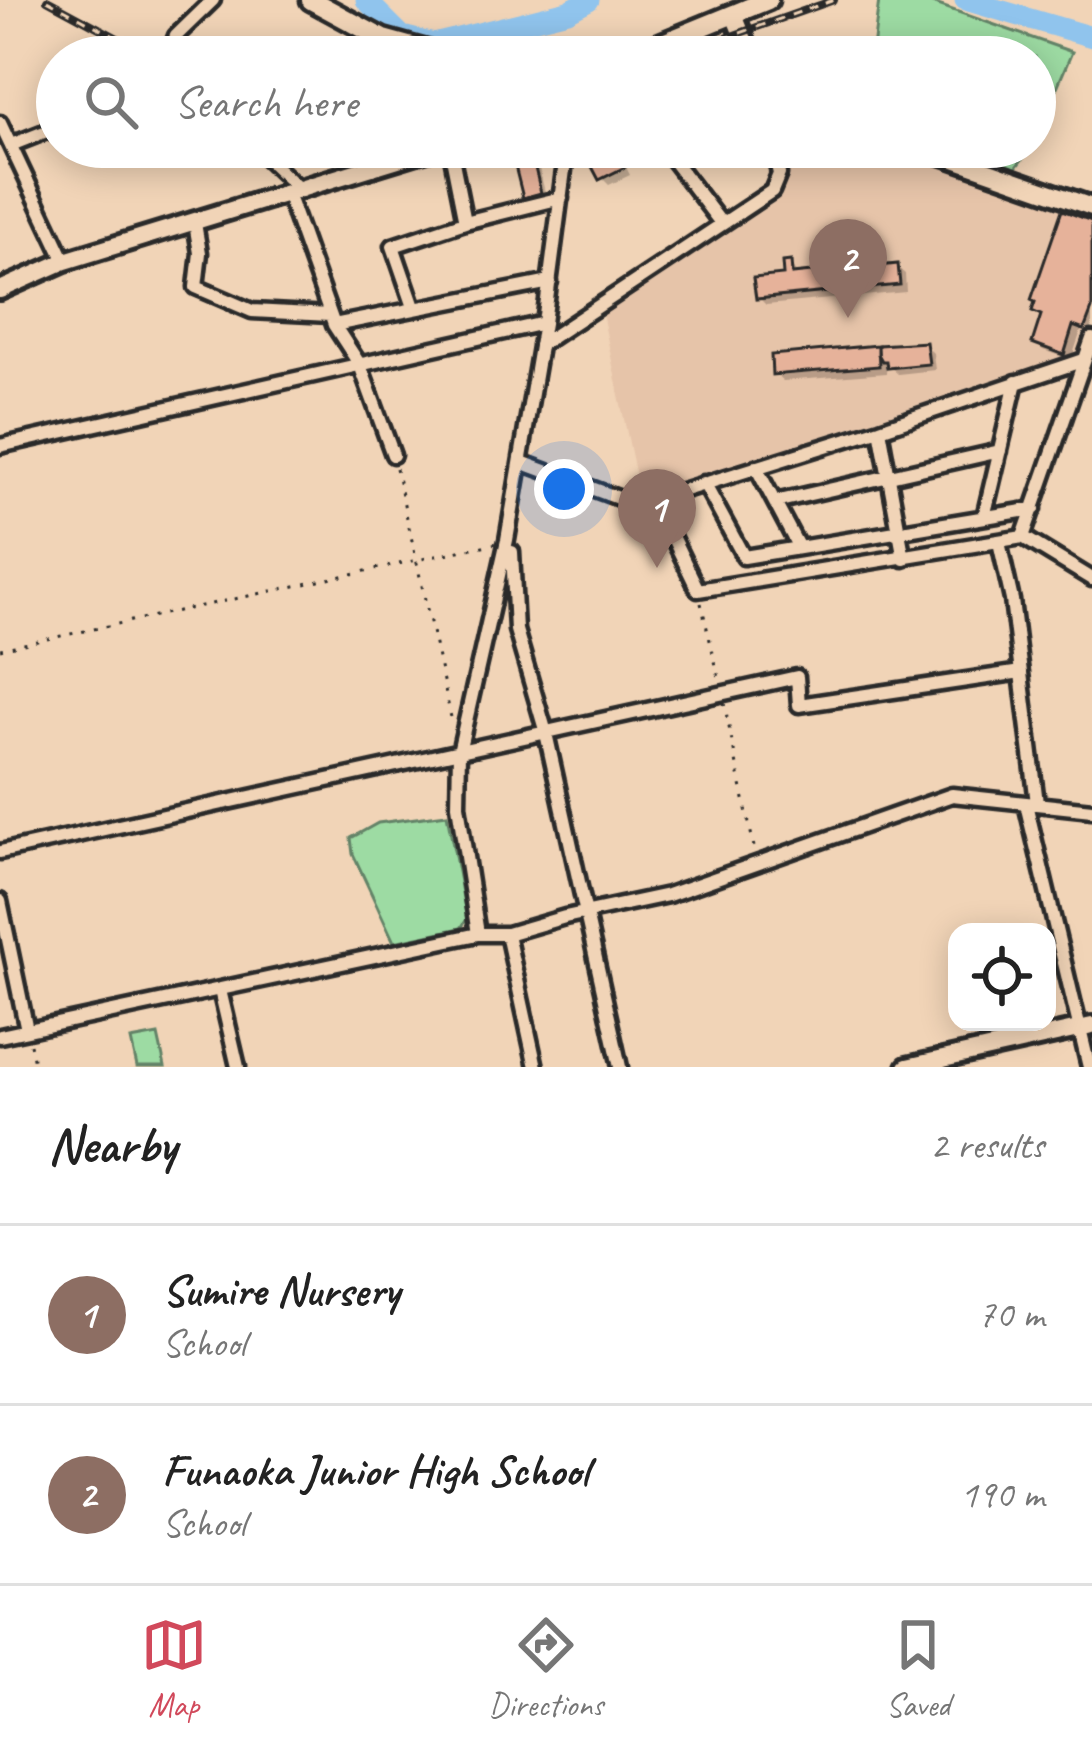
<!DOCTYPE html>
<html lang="en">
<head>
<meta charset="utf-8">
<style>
  :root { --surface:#fff; --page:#f2f2f2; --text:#222; --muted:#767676; --line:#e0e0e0; --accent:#d1495b }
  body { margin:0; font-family:Caveat,sans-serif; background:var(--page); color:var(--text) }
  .controls { position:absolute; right:36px; bottom:36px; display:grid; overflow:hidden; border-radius:24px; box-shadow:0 6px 30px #0003 }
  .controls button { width:108px; height:108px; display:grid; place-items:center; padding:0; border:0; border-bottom:3px solid var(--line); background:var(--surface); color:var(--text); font:60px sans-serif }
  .you { position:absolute; left:564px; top:489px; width:42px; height:42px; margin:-30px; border:9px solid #fff; border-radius:50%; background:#1a73e8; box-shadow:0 0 0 18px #1a73e833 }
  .badge { display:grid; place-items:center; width:78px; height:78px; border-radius:50%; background:var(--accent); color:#fff; font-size:39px; font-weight:700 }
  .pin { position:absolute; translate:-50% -99px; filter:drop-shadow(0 3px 6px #0008) }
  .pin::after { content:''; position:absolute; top:63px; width:42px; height:36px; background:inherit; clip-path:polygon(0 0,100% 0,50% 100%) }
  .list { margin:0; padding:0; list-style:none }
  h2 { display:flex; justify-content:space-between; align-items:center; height:156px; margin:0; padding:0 48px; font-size:51px }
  h2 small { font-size:39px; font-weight:400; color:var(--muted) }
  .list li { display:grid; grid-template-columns:78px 1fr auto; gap:36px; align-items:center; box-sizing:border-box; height:180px; padding:0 48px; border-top:3px solid var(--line) }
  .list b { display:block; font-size:45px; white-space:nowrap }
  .list p { margin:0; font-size:39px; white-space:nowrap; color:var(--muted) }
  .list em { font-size:39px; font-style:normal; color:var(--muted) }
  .icon { flex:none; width:66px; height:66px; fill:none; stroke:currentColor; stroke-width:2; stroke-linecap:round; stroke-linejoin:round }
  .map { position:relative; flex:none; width:1092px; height:1067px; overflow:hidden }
  .search { position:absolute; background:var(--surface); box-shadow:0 6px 30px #0003; left:36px; right:36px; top:36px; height:132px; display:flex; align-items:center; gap:30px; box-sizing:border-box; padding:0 42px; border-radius:66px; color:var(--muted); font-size:45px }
  .sheet { height:516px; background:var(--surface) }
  nav { display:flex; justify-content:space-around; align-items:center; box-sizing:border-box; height:168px; border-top:3px solid var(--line); background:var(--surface); font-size:33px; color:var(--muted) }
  nav a { display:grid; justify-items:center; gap:6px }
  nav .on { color:var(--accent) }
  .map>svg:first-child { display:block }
</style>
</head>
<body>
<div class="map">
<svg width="1092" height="1067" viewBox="0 0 1092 1067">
  <rect width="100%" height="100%" fill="#f1d4b7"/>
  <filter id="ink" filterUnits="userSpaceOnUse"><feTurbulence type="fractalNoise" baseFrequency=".00833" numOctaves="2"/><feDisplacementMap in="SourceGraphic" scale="24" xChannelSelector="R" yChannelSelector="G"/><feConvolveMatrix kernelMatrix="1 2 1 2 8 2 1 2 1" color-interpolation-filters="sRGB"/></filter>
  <g filter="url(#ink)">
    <path fill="#e6c4a9" d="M780,147H899L1092,217V323L1081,353L640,496L602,313L774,192L787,179Z"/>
    <path fill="#9ddba3" stroke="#648367" stroke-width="3" d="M879,0H924L1072,52L1035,139V57H872Z
      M947,147H1032L1013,171Z
      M447,814L467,919L461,928L394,942L353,854L351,838L378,823Z
      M158,1035L165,1067H137L131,1040Z"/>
    <path fill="#0003" d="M598,147H616L630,175L609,185L602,178L604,157Z
      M528,149L536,156L547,200L533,204L525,196Z
      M1092,224V336L1081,331L1071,360L1043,350L1035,343L1043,319L1035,310Z
      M866,257L874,269L897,267L905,274L906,292L766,305L758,297L786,278L790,264L798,276L863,270Z
      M925,345L933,353L935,370L898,374L887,364L886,373L783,381L775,374Z"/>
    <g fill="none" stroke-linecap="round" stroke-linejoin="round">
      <path stroke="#90c4ed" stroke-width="21" d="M366,0L402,36L434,44L568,11L589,0
        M965,0L1092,37"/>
    </g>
    <path fill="#e6b29a" stroke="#2b2b2b" stroke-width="3" d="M530,147L541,193L523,198L511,150Z
      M595,147H615L625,167L599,180L589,161L599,155Z
      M1062,210L1092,221V309L1084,330L1073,326L1064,355L1032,343L1041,315L1032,311L1035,302L1031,300Z
      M859,254H867L869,267L898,264L900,285L756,299L753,278L783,275L782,262L791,261L792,274L860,267Z
      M926,342L929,364L887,368L886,361H882L878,354V345Z
      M878,345L879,366L772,375L771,355Z"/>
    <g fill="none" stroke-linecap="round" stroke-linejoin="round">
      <g stroke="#2b2b2b" stroke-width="21">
        <path id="minor" d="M168,57L176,36L213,0
          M0,123L65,261
          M11,145L57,127
          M255,147L301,191
          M450,147L465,222
          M663,147L721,223
          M288,196L334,325L360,365L393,455
          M195,223L200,253L196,287L252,311L330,315
          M414,307L393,246L465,222L561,198
          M334,325L550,282
          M540,345L772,191L779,174L773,147
          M880,429L904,559
          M0,446L544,323
          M521,462L637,505L880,429L1084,360
          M756,467L799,548L1034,509
          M704,483L744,557L799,548
          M654,499L698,590L1023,537L1092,579
          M775,502L1000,451
          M984,517L1016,382
          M1023,537L1092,339
          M999,542L1012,600L1037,803
          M512,552L516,630L546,733L620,1067
          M1026,804L1089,1067
          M0,852L797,677L799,705L1021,672
          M0,901L27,1030
          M478,934L458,805L459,752L507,540L544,323L567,147
          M507,934L536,1067
          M220,990L238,1067
          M0,1036L478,934H507L565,917L668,895L952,795L1092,810"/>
      </g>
      <g stroke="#2b2b2b" stroke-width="26">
        <path id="secondary" d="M734,15L751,57
          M920,147L1092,207
          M0,290L65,261L437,147
          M907,1067L1092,1026"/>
      </g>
      <g stroke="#2b2b2b" stroke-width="27">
        <path id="trunk" d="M311,0L383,39L448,57
          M614,57L653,47L768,0"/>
      </g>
      <path stroke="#2b2b2b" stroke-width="3" stroke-dasharray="3 9" stroke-linecap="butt" d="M396,468L452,722
        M701,603L720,682
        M0,649L497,543
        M724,703L755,852
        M30,1044L35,1067"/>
      <use href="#minor" stroke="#f1d4b7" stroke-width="12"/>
      <use href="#secondary" stroke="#f1d4b7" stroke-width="16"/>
      <use href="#trunk" stroke="#f1d4b7" stroke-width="18"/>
      <g stroke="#2b2b2b" stroke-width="8">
        <path id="rail" d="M47,0L153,57
          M672,57L834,0"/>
      </g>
      <use href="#rail" stroke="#f1d4b7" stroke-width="3" stroke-dasharray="9" stroke-linecap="butt"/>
    </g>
  </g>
</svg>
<div class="controls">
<button><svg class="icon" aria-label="locate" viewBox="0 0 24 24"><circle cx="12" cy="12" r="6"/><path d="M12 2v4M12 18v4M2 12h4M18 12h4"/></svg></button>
</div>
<div class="you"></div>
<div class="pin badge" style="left:657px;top:568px;background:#8d6e63">1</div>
<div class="pin badge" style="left:848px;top:318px;background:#8d6e63">2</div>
<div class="search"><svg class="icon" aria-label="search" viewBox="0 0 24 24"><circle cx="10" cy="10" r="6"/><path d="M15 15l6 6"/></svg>Search here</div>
</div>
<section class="sheet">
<h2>Nearby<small>2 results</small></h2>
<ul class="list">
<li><span class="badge" style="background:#8d6e63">1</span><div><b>Sumire Nursery</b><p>School</p></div><em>70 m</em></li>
<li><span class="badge" style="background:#8d6e63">2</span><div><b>Funaoka Junior High School</b><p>School</p></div><em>190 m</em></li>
</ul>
</section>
<nav>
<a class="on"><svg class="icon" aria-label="map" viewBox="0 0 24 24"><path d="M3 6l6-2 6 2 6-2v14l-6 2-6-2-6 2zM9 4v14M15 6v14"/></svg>Map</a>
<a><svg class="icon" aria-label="directions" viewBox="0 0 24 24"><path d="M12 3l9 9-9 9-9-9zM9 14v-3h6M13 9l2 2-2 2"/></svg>Directions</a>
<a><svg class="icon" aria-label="saved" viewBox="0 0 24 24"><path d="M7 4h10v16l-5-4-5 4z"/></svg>Saved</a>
</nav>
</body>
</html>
